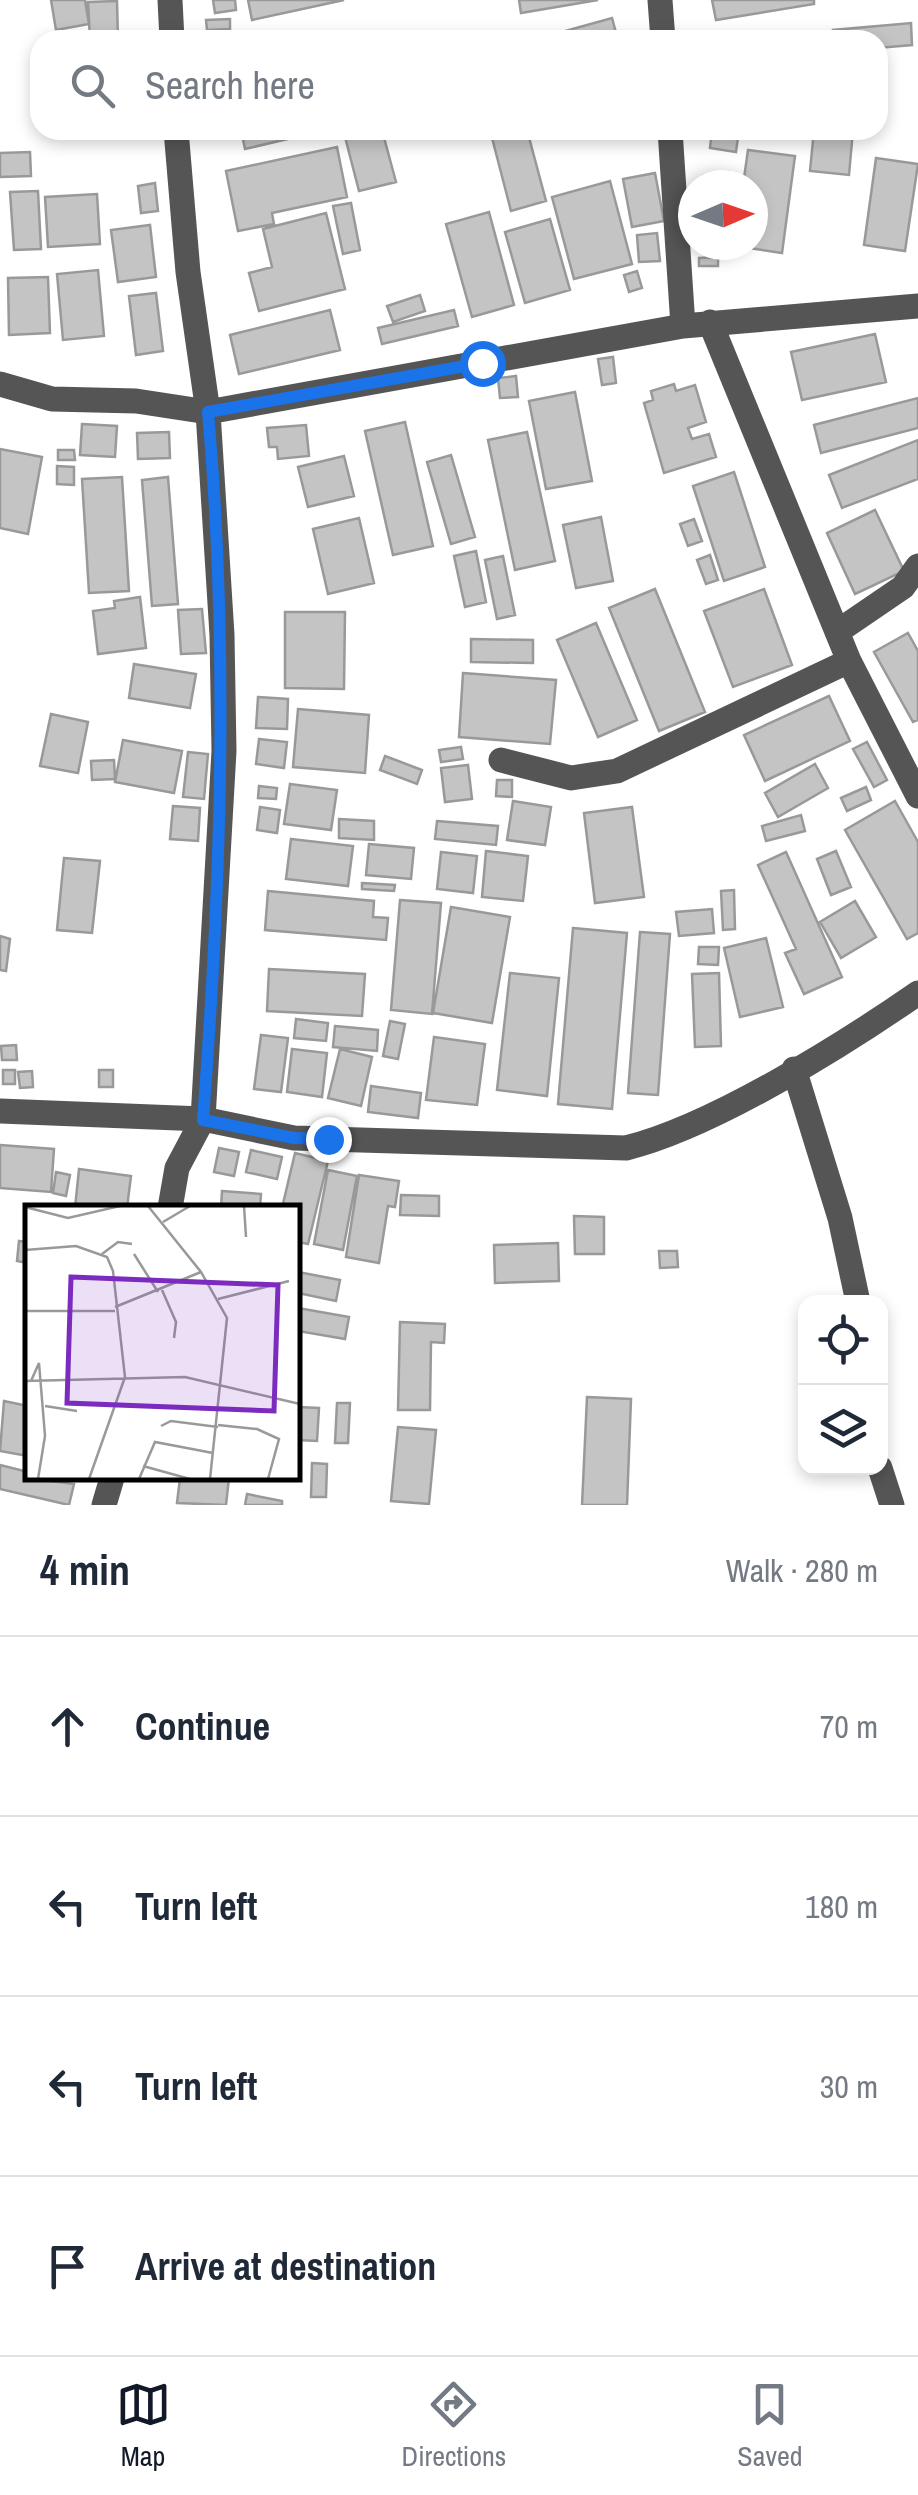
<!DOCTYPE html>
<html lang="en">
<head>
<meta charset="utf-8">
<style>
  :root { --surface:#fff; --page:#f2f2f3; --text:#1f2937; --muted:#747a83; --line:#e0e1e3; --accent:#111827 }
  body { margin:0; font-family:"Archivo Narrow",sans-serif; background:var(--page); color:var(--text) }
  .controls { position:absolute; right:30px; bottom:30px; display:grid; overflow:hidden; border-radius:20px; box-shadow:0 5px 15px #0003 }
  .controls button { width:90px; height:90px; display:grid; place-items:center; padding:0; border:0; border-bottom:2px solid var(--line); background:var(--surface); color:var(--text); font:50px sans-serif }
  .compass { position:absolute; left:678px; top:170px; width:90px; height:90px; border-radius:50%; background:var(--surface); box-shadow:0 5px 15px #0003; rotate:88deg }
  .stop { position:absolute; width:30px; height:30px; margin:-22px; border:8px solid #1a73e8; border-radius:50%; background:#fff }
  .stop.end { background:#1a73e8; border-color:#fff; box-shadow:0 2px 10px #0008 }
  .list { margin:0; padding:0; list-style:none }
  h2 { display:flex; justify-content:space-between; align-items:center; height:130px; margin:0; padding:0 40px; font-size:42px }
  h2 small { font-size:32px; font-weight:400; color:var(--muted) }
  .list li { display:grid; grid-template-columns:65px 1fr auto; gap:30px; align-items:center; box-sizing:border-box; height:180px; padding:0 40px; border-top:2px solid var(--line) }
  .list b { display:block; font-size:38px; white-space:nowrap }
  .list em { font-size:32px; font-style:normal; color:var(--muted) }
  .icon { flex:none; width:55px; height:55px; fill:none; stroke:currentColor; stroke-width:2; stroke-linecap:round; stroke-linejoin:round }
  .map { position:relative; flex:none; width:918px; height:1505px; overflow:hidden }
  .search { position:absolute; background:var(--surface); box-shadow:0 5px 15px #0003; left:30px; right:30px; top:30px; height:110px; display:flex; align-items:center; gap:25px; box-sizing:border-box; padding:0 35px; border-radius:30px; color:var(--muted); font-size:38px }
  .sheet { height:850px; background:var(--surface) }
  nav { display:flex; justify-content:space-around; align-items:center; box-sizing:border-box; height:140px; border-top:2px solid var(--line); background:var(--surface); font-size:28px; color:var(--muted) }
  nav a { display:grid; justify-items:center; gap:5px }
  nav .on { color:var(--accent) }
  .map>svg:first-child { display:block }
</style>
</head>
<body>
<div class="map">
<svg width="918" height="1505" viewBox="0 0 918 1505">
  <rect width="100%" height="100%" fill="#fff"/>
  <path fill="#c4c4c4" stroke="#999" stroke-width="2.5" d="M51,0H85L89,24L56,30Z
    M213,0H235L236,10L215,13Z
    M248,0H344L252,20Z
    M519,0H598L521,13Z
    M712,0H814V4L716,20Z
    M117,1L118,40H90L88,2Z
    M612,18L618,40H533Z
    M230,19V29L207,30L206,20Z
    M911,23L912,45L878,48V40H833V30Z
    M241,130H326L245,149Z
    M356,130H382L396,182L359,191L344,133Z
    M490,130H527L546,201L511,211Z
    M712,130H739L736,152L710,148Z
    M814,130H853L849,175L810,171Z
    M337,147L347,197L272,213L274,224L238,231L226,171Z
    M748,150L795,156L782,253L735,246L753,245V185H743Z
    M30,152L31,176L0,177V153Z
    M876,158L918,164L905,251L864,245Z
    M728,172L729,183L704,185L703,176Z
    M655,173L664,221L632,227L623,179Z
    M610,181L632,264L574,279L552,197Z
    M155,183L158,211L141,213L138,186Z
    M38,191L41,249L14,250L10,192Z
    M97,194L100,244L48,247L45,197Z
    M351,203L360,250L343,254L333,206Z
    M489,212L514,305L472,317L446,224Z
    M326,213L345,289L259,311L249,273L272,267L263,229Z
    M550,219L570,290L525,303L505,232Z
    M150,225L156,277L118,282L111,230Z
    M657,233L660,261L639,262L637,235Z
    M718,257V266H699V258Z
    M98,270L104,336L63,340L57,274Z
    M637,271L642,288L629,292L624,275Z
    M48,277L50,333L9,335L8,278Z
    M156,293L163,351L136,355L129,296Z
    M420,295L425,311L393,322L387,306Z
    M330,310L340,350L239,374L230,335Z
    M454,310L458,326L382,344L378,328Z
    M875,334L886,382L802,400L791,352Z
    M613,357L616,383L602,385L598,359Z
    M516,376L518,397L500,398L498,378Z
    M674,384L676,391L695,385L706,422L688,428L692,439L709,434L716,457L664,473L644,403L653,400L651,391Z
    M575,392L592,481L546,489L529,401Z
    M918,398V428L821,453L814,425Z
    M405,422L433,546L393,555L365,431Z
    M82,424L117,426L115,457L80,455Z
    M306,425L309,456L278,459L277,447H269L267,428Z
    M169,432L170,458L138,459L137,433Z
    M527,432L555,561L515,570L488,440Z
    M918,440V479L842,508L829,475Z
    M0,449L42,457L28,534L0,528Z
    M58,450H74L75,460H58Z
    M451,455L475,537L451,544L427,462Z
    M344,456L354,496L308,507L298,467Z
    M57,466L74,467V485L57,484Z
    M734,472L765,567L724,581L693,486Z
    M122,477L129,591L89,593L82,479Z
    M168,477L178,604L152,606L142,480Z
    M875,510L904,571L855,594L827,533Z
    M601,517L613,581L576,588L563,525Z
    M359,518L374,583L328,594L313,529Z
    M694,519L702,541L688,546L680,524Z
    M476,551L486,602L465,607L454,556Z
    M710,555L718,580L706,584L697,560Z
    M503,556L515,615L497,619L485,560Z
    M655,589L705,712L659,731L609,608Z
    M764,589L792,665L733,687L704,611Z
    M140,597L146,648L98,654L93,611L115,608L114,601Z
    M202,609L206,653L181,654L178,610Z
    M285,612H345L344,689L285,688Z
    M596,623L637,720L598,737L557,640Z
    M908,633L918,651V720L913,722L874,652Z
    M471,639L533,640V663L471,662Z
    M134,664L196,674L190,708L129,698Z
    M463,673L556,680L550,744L459,737Z
    M829,696L850,741L765,781L744,735Z
    M258,697L288,699L287,729L256,728Z
    M298,709L369,715L365,773L293,767Z
    M51,714L88,722L78,773L40,766Z
    M259,739L287,742L284,768L256,764Z
    M123,740L182,751L174,793L115,782Z
    M867,742L887,780L874,787L853,749Z
    M461,747L463,759L441,762L439,750Z
    M188,752L208,754L204,799L183,797Z
    M385,756L422,770L417,784L380,770Z
    M114,760L115,779L92,780L91,761Z
    M815,764L828,788L778,817L765,793Z
    M468,765L472,799L445,802L441,768Z
    M497,780H512V797L496,796Z
    M290,784L337,790L331,830L284,824Z
    M259,786L277,788L276,799L258,798Z
    M866,787L871,800L847,811L841,798Z
    M513,801L551,807L545,845L507,840Z
    M895,801L918,842V933L907,939L845,830Z
    M173,806L200,808L198,841L170,839Z
    M260,807L280,810L277,833L257,830Z
    M632,807L644,897L595,903L584,813Z
    M801,815L805,831L766,841L762,826Z
    M339,819L374,821V840L339,838Z
    M437,821L498,826L496,845L435,839Z
    M291,839L353,846L348,886L286,879Z
    M369,844L414,848L411,879L366,875Z
    M486,851L528,856L523,901L482,897Z
    M836,851L851,887L831,895L817,859Z
    M441,852L477,856L473,893L437,889Z
    M786,852L842,977L804,994L785,953L796,949L758,865Z
    M64,858L100,861L92,933L57,930Z
    M362,883L395,885L394,891L362,889Z
    M734,890L735,929L723,930L721,891Z
    M268,891L374,901L373,917L388,918L386,940L265,930Z
    M400,900L441,903L432,1014L391,1010Z
    M855,901L876,937L841,958L820,922Z
    M451,907L510,917L492,1023L433,1013Z
    M712,909L714,933L679,936L676,912Z
    M573,928L627,933L612,1109L558,1104Z
    M640,932L670,934L658,1095L628,1093Z
    M0,936L10,939L6,971L0,970Z
    M766,938L783,1007L740,1017L724,948Z
    M699,947H719L718,965L698,964Z
    M269,969L365,974L362,1016L267,1011Z
    M510,973L559,978L547,1096L497,1090Z
    M719,973L721,1046L695,1047L692,974Z
    M296,1019L328,1023L326,1041L294,1038Z
    M390,1021L405,1024L398,1059L383,1056Z
    M335,1026L378,1030L377,1051L333,1047Z
    M261,1035L288,1038L281,1092L254,1089Z
    M434,1037L485,1044L477,1105L426,1100Z
    M16,1045L17,1060H2L1,1046Z
    M292,1049L327,1053L322,1097L287,1092Z
    M340,1049L372,1057L361,1106L328,1098Z
    M3,1070H15V1084H3Z
    M99,1070H113V1087H99Z
    M32,1071L33,1087L20,1088L18,1072Z
    M371,1086L421,1093L418,1118L368,1112Z
    M0,1145L54,1149L51,1192L0,1188Z
    M219,1148L239,1152L234,1176L214,1172Z
    M251,1150L282,1157L277,1179L246,1172Z
    M295,1153L328,1161L308,1244L298,1242V1208H282Z
    M79,1169L131,1176L127,1208H75Z
    M328,1170L357,1176L343,1250L314,1244Z
    M56,1172L70,1175L66,1196L53,1193Z
    M359,1175L399,1181L395,1207L388,1206L379,1263L346,1257Z
    M222,1191L261,1194L260,1208H221Z
    M401,1195L439,1196V1216L400,1215Z
    M574,1216L604,1217V1254H575Z
    M19,1241L28,1242V1263L17,1261Z
    M558,1243L559,1281L495,1283L494,1245Z
    M659,1251H677L678,1267L660,1268Z
    M298,1272L340,1280L336,1301L298,1293Z
    M298,1308L349,1317L345,1339L298,1331Z
    M400,1322L445,1324L444,1343L431,1342L430,1410H398Z
    M587,1397L631,1399L627,1505H582Z
    M4,1401L28,1406V1456L0,1451Z
    M337,1403H350L348,1443H335Z
    M298,1407L319,1408L317,1441L298,1440Z
    M398,1427L436,1430L429,1504L391,1501Z
    M312,1463L327,1464L326,1497H311Z
    M0,1465L28,1472V1478L74,1484L69,1505L0,1489Z
    M180,1478H229L226,1505L177,1503Z
    M247,1494L282,1501V1505H245Z"/>
  <g fill="none" stroke-linecap="round" stroke-linejoin="round">
    <path stroke="#555" stroke-width="25" d="M170,0L172,40
      M660,0L663,40
      M670,130L683,326
      M710,322L849,661L918,796
      M0,384L52,399L136,401L208,412L683,326L918,306
      M837,632L903,587L918,566
      M501,760L571,778L617,771L849,661
      M794,1069L840,1218L858,1302
      M0,1111L203,1119L294,1138L626,1148C712,1127 843,1045 918,993
      M170,1208L177,1168L203,1119L224,751L222,635L208,412L188,272L176,130
      M880,1468L892,1505
      M104,1505L112,1478"/>
  </g>
  <g fill="none" stroke-linecap="round" stroke-linejoin="round">
    <path stroke="#1a73e8" stroke-width="12" d="M328,1139L294,1138L203,1120C221,883 229,649 208,412L482,363"/>
  </g>
  <g transform="translate(25 1205)">
    <rect width="275" height="275" fill="#fff"/>
    <path fill="none" stroke="#999" stroke-width="2.5" d="M123,1L176,67L202,113L185,274M219,1L221,32M0,2L43,13L95,1M138,17L165,1M0,45L51,41L82,52L88,66L100,172L64,274M77,49L93,37L107,39M109,49L133,87M137,85L151,117L149,133M193,94L264,76M90,102L176,67M0,106H90M0,176L160,172L275,199M6,176L14,158L20,231L13,274M20,201L52,206M193,220L232,224L254,234L243,274M136,221L146,216L193,222M118,261L165,274M114,274L130,237L188,248"/>
    <path fill="#7b2cbf" fill-opacity="0.15" stroke="#7b2cbf" stroke-width="5" d="M46,72L253,80L249,206L42,198Z"/>
    <rect width="275" height="275" fill="none" stroke="#000" stroke-width="5"/>
  </g>
</svg>
<div class="controls">
<button><svg class="icon" aria-label="locate" viewBox="0 0 24 24"><circle cx="12" cy="12" r="6"/><path d="M12 2v4M12 18v4M2 12h4M18 12h4"/></svg></button>
<button><svg class="icon" aria-label="layers" viewBox="0 0 24 24"><path d="M12 4l9 5-9 5-9-5zM3 14l9 5 9-5"/></svg></button>
</div>
<svg class="compass" viewBox="-18 -18 36 36"><path d="M0-13l5 13h-10z" fill="#e53935"/><path d="M0 13l5-13h-10z" fill="#747a83"/></svg>
<div class="stop" style="left:482px;top:363px"></div>
<div class="stop end" style="left:328px;top:1139px"></div>
<div class="search"><svg class="icon" aria-label="search" viewBox="0 0 24 24"><circle cx="10" cy="10" r="6"/><path d="M15 15l6 6"/></svg>Search here</div>
</div>
<section class="sheet">
<h2>4 min<small>Walk · 280 m</small></h2>
<ul class="list">
<li><svg class="icon" aria-label="ahead" viewBox="0 0 24 24"><path d="M12 20V5M6 11l6-6 6 6"/></svg><div><b>Continue</b></div><em>70 m</em></li>
<li><svg class="icon" aria-label="left" viewBox="0 0 24 24"><path d="M17 20v-9H6M10 6l-5 5 5 5"/></svg><div><b>Turn left</b></div><em>180 m</em></li>
<li><svg class="icon" aria-label="left" viewBox="0 0 24 24"><path d="M17 20v-9H6M10 6l-5 5 5 5"/></svg><div><b>Turn left</b></div><em>30 m</em></li>
<li><svg class="icon" aria-label="arrive" viewBox="0 0 24 24"><path d="M6 21V4h12l-3 4 3 4H6"/></svg><div><b>Arrive at destination</b></div></li>
</ul>
</section>
<nav>
<a class="on"><svg class="icon" aria-label="map" viewBox="0 0 24 24"><path d="M3 6l6-2 6 2 6-2v14l-6 2-6-2-6 2zM9 4v14M15 6v14"/></svg>Map</a>
<a><svg class="icon" aria-label="directions" viewBox="0 0 24 24"><path d="M12 3l9 9-9 9-9-9zM9 14v-3h6M13 9l2 2-2 2"/></svg>Directions</a>
<a><svg class="icon" aria-label="saved" viewBox="0 0 24 24"><path d="M7 4h10v16l-5-4-5 4z"/></svg>Saved</a>
</nav>
</body>
</html>
